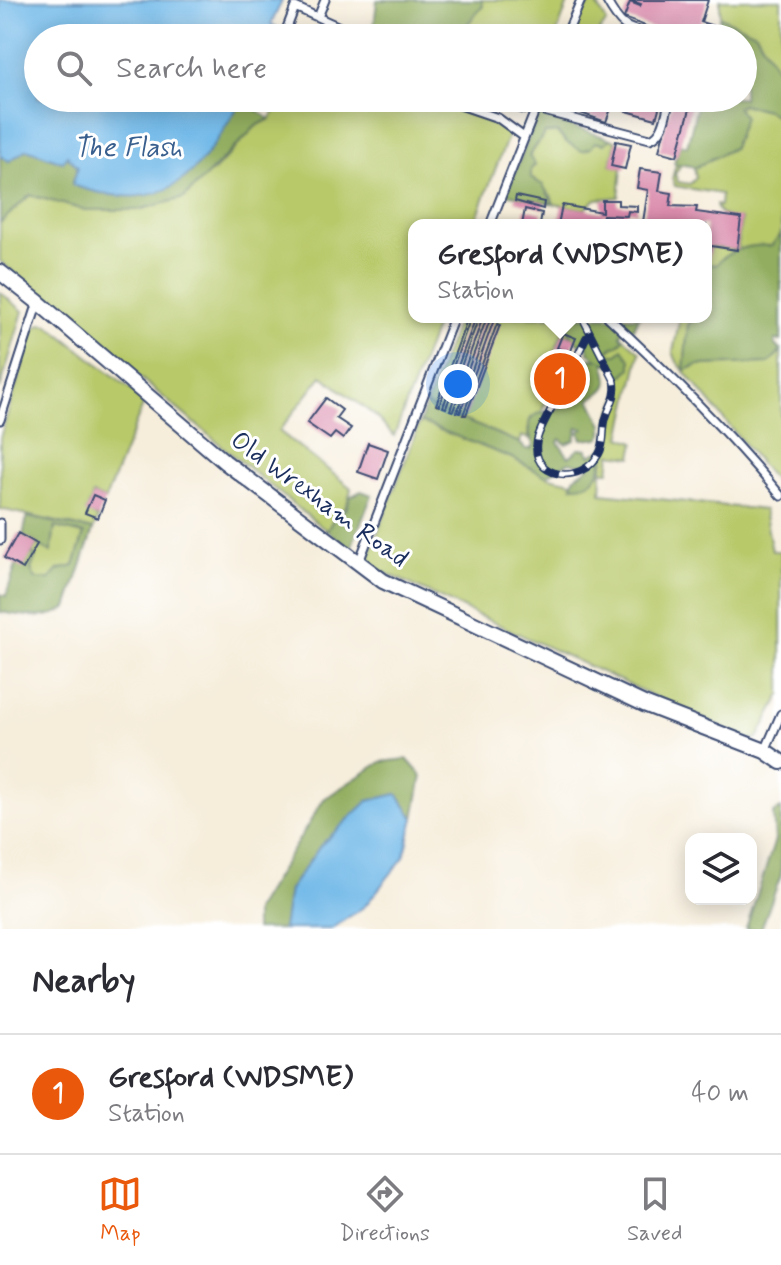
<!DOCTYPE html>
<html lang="en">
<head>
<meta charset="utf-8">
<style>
  :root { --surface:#fff; --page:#f2f2f3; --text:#2b2b33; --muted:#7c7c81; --line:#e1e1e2; --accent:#ea580c }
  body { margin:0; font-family:Mynerve,sans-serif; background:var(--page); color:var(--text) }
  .controls { position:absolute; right:24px; bottom:24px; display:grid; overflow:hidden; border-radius:16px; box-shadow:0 4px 20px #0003 }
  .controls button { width:72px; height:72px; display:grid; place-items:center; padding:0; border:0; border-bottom:2px solid var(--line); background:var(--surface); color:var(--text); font:40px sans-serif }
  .you { position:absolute; left:458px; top:384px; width:28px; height:28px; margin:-20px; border:6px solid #fff; border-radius:50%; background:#1a73e8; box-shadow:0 0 0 12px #1a73e833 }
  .badge { display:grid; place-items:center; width:52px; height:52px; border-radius:50%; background:var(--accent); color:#fff; font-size:26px; font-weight:700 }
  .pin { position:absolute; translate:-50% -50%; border:4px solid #fff; box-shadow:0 2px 8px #0006 }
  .popup { position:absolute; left:408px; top:219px; width:304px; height:104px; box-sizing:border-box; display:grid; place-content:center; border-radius:16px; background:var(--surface); filter:drop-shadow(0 2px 6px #0005); font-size:26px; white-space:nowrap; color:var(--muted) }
  .popup b { font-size:30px; color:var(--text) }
  .popup::after { content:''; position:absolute; left:50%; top:100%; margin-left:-16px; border:16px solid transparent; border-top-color:var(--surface) }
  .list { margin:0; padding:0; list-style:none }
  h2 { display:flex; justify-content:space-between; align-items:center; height:104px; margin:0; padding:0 32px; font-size:34px }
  h2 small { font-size:26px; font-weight:400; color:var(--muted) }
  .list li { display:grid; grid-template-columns:52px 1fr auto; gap:24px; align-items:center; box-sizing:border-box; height:120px; padding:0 32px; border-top:2px solid var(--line) }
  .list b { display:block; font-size:30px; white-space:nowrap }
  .list p { margin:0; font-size:26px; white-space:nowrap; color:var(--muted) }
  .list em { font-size:26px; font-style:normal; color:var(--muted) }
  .icon { flex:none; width:44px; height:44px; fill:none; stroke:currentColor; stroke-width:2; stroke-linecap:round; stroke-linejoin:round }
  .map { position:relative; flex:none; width:781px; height:929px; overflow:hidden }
  .search { position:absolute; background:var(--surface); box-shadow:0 4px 20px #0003; left:24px; right:24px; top:24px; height:88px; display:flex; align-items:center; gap:20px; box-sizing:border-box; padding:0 28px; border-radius:44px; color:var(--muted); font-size:30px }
  .sheet { height:224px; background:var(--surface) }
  nav { display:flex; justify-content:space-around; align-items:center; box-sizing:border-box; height:112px; border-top:2px solid var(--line); background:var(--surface); font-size:22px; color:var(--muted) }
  nav a { display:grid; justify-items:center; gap:4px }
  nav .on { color:var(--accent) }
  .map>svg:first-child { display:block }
</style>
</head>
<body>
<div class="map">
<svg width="781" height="929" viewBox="0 0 781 929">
  <rect width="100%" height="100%" fill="#fff"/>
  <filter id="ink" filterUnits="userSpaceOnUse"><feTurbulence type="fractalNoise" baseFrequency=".0125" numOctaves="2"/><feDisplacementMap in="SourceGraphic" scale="16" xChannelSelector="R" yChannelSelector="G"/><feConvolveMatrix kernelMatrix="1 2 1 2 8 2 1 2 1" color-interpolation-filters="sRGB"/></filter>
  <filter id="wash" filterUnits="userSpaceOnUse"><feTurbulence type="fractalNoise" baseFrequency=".006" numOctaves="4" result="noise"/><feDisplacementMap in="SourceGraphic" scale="32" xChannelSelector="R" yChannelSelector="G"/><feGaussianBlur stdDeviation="1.8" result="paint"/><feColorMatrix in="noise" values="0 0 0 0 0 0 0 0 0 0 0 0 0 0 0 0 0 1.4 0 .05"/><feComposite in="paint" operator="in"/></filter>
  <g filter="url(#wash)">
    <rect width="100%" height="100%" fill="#f6edda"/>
    <path fill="#b8c96b" stroke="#6a7c64" stroke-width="2" d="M481,0H569L555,38H455L483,6Z
      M594,0L607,22L594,38H569L577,19Z
      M720,0H781V77L757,34L720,17Z
      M284,98H432L430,103L475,114L503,130L510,131L474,225H414V317H439L394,436L374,415L322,376L279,431L351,488C347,517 335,511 327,531C216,444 110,351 0,261V223L29,195L85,210L214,171L256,126L270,119Z
      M742,104L767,110L781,119V234L771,247L716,265L706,264L711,246L737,250L741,219C730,217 718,218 716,205L720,206L721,194L675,186L672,179L676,164L680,166L675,174L678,182L690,184L696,178L694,168L733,148L736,107Z
      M557,132L566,142L604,143L611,139L616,141L611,165L622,168L619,197L596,199L585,209L554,204L551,195L531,179L529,157L545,133Z
      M0,292L23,311L0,389Z
      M459,317H569L566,325L572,336L562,333L542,385L551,389L542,411L528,429L529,439L522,436L520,443L426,405Z
      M680,317H695L688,325L684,370L698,365L768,363L781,351V489L677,362L673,352Z
      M41,324L48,325L145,400L105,500L93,495L86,512L98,518L93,530L0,509V438L34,329Z
      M624,338L640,352L621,437L635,442L632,457L611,454L609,471H602L601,493L764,510L772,551H781V694L758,738L751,740L734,733L373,567L369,556L420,422L512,458L549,477L572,482L573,486L602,471L610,415L620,395L619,375H624L617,354H609L608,349L620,344Z
      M55,527L84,534L74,566L58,570L50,579H35L31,569L36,556L32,553L37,544L51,551Z"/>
    <path fill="#92ad5f" stroke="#566e5e" stroke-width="2" d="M377,0H481L483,6L457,36L384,38L374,27Z
      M720,17L756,33L781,77V119L767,110L742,104L737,107L744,117L733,148L694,168C687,163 681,167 674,163L680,144L687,146L699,98H743V38H715Z
      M242,100L270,119L256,126L184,198L138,210H85L30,195L0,223V156L9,161L27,149L63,162L66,154L78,167L72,184L208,153Z
      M538,115L611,139L604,144L595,142L591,148L582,151L566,142L557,132L545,133L529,156L535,165L531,169V178L543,185L554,204L506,194Z
      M781,234V341L775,340V345L781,351L769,363L698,365L684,371L688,325L695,317H706V264L716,265C728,249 752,244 771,246Z
      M569,317H639L634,328L622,332L621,336L624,338L620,344L608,350L609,354H617L623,349L631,360V368L624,375H619L613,366L604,362C610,386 611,387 590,399L603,425V434L599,439H582L579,432L583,429L578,427L575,440L566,444L560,439L558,442L569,457L579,449H587L590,455L603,449L607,440C603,462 601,488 572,486L574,478L589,467L587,463L581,465L569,462L546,476L512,458L420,422L426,405L520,443L525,449H531L533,445C517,401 550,421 569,401L564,390L569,376L588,359L598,360L589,353L588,347C575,344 572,336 566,325Z
      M361,491L372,495L351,548L327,531L336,514L346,509L350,497Z
      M27,517L93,530L67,608C46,622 23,615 0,612V594L6,596L16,565L32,553L36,556L31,569L35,579H50L58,570L74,566L84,534L55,527L51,552L23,536Z
      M407,759L422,776L414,818L397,794L321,845L289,890L283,929H255V911L324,799L381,762Z
      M781,809V875L761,929H746L775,840L773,813Z"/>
    <path fill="#70b8e8" stroke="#4674a3" stroke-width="2" d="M0,0H279L282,1L271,24L277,27L272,38H38V98H243C196,177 171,218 72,185L78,167L67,155L63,162L27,149L9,161L0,156Z
      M397,794L414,818L404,857L365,906L331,929H283L289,890L321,845L368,801Z"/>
    <g id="blocks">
      <path fill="#da8bac" d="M629,0H708L701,22L713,26L709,38H677L624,18L630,2L640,6L641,4Z
        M472,98H528L524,114Z
        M561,98H615L606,122L558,105Z
        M627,98L660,105L656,119L623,110Z
        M673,98H693L677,156L659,151Z
        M616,141L631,144L625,169L611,166Z
        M640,169L662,172L659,191L672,193L670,206L697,207L696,212L741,218L737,250L711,246L709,259L706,258V225H635L636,222H643L648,190L637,188Z
        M516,196L544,202L543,209L515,201Z
        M602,200H618V205L637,206V212L628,211L627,216L603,215L600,225H558L562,205L602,212Z
        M525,209L542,213L540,225H522Z
        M468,317H471L439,406L436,405Z
        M476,317H479L446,408L443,407Z
        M483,317H487L453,411L450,410Z
        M491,317H495L460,413L457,412Z
        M497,324L500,325L466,415H463Z
        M563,333L576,338L570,353L557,348Z
        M554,355L563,359L551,389L541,386Z
        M326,398L342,410L336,418L351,428L343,439L335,433L330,439L307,423Z
        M368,443L388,450L378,479L358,472Z
        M93,495L105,500L98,518L85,513Z
        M18,533L37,544L23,569L4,558Z"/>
    </g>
  </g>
  <g filter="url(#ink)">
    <use href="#blocks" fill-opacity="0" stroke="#3c4c71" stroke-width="2"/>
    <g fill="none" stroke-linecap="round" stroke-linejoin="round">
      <g stroke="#3c4c71" stroke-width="11">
        <path id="service" d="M606,0C625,35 629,27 665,38
          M318,17L325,0
          M283,38L295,7L364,38
          M565,38L581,0
          M447,98L457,104L498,118L524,137
          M536,109L650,139C665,134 666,112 670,98
          M490,225L540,98
          M608,317C669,373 728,432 781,496
          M0,420L38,302
          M0,523V540
          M359,562L454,317
          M765,751L781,714"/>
      </g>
      <g stroke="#3c4c71" stroke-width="18">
        <path id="minor" d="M0,272L38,302L225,462L383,581L644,704L765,751L781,762"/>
      </g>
      <use href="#service" stroke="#fff" stroke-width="7"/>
      <use href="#minor" stroke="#fff" stroke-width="14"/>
      <g stroke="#1b2f5e" stroke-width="8">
        <path id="rail" d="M582,317L615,382C617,398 610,404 606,418C602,430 606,442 599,454C581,486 529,479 537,440C540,428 548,416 553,405C564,383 575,360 586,338"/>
      </g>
      <use href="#rail" stroke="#fff" stroke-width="5" stroke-dasharray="15" stroke-linecap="butt"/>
    </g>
  </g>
  <g text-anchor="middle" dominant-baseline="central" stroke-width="6" stroke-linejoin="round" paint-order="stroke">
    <g font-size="26" fill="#1b2f5e" stroke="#fff">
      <text transform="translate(319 500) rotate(36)">Old Wrexham Road</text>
    </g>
    <g font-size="28" font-style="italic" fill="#395f8e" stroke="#fff">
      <text x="128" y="148">The Flash</text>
    </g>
  </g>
</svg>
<div class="controls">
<button><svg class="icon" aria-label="layers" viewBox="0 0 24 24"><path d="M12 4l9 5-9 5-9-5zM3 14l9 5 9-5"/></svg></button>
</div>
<div class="you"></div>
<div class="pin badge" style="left:560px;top:379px">1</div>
<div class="popup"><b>Gresford (WDSME)</b>Station</div>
<div class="search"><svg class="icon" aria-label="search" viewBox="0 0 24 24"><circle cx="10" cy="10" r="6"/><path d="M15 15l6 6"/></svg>Search here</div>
</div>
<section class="sheet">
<h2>Nearby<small></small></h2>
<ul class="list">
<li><span class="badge">1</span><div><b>Gresford (WDSME)</b><p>Station</p></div><em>40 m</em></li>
</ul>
</section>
<nav>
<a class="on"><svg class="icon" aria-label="map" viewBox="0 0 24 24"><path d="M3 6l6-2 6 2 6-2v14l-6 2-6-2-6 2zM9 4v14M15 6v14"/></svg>Map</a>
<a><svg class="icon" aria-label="directions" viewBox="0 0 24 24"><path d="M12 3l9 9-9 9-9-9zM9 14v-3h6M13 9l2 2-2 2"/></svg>Directions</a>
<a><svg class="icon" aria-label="saved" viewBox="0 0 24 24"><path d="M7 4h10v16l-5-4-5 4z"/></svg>Saved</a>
</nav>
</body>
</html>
